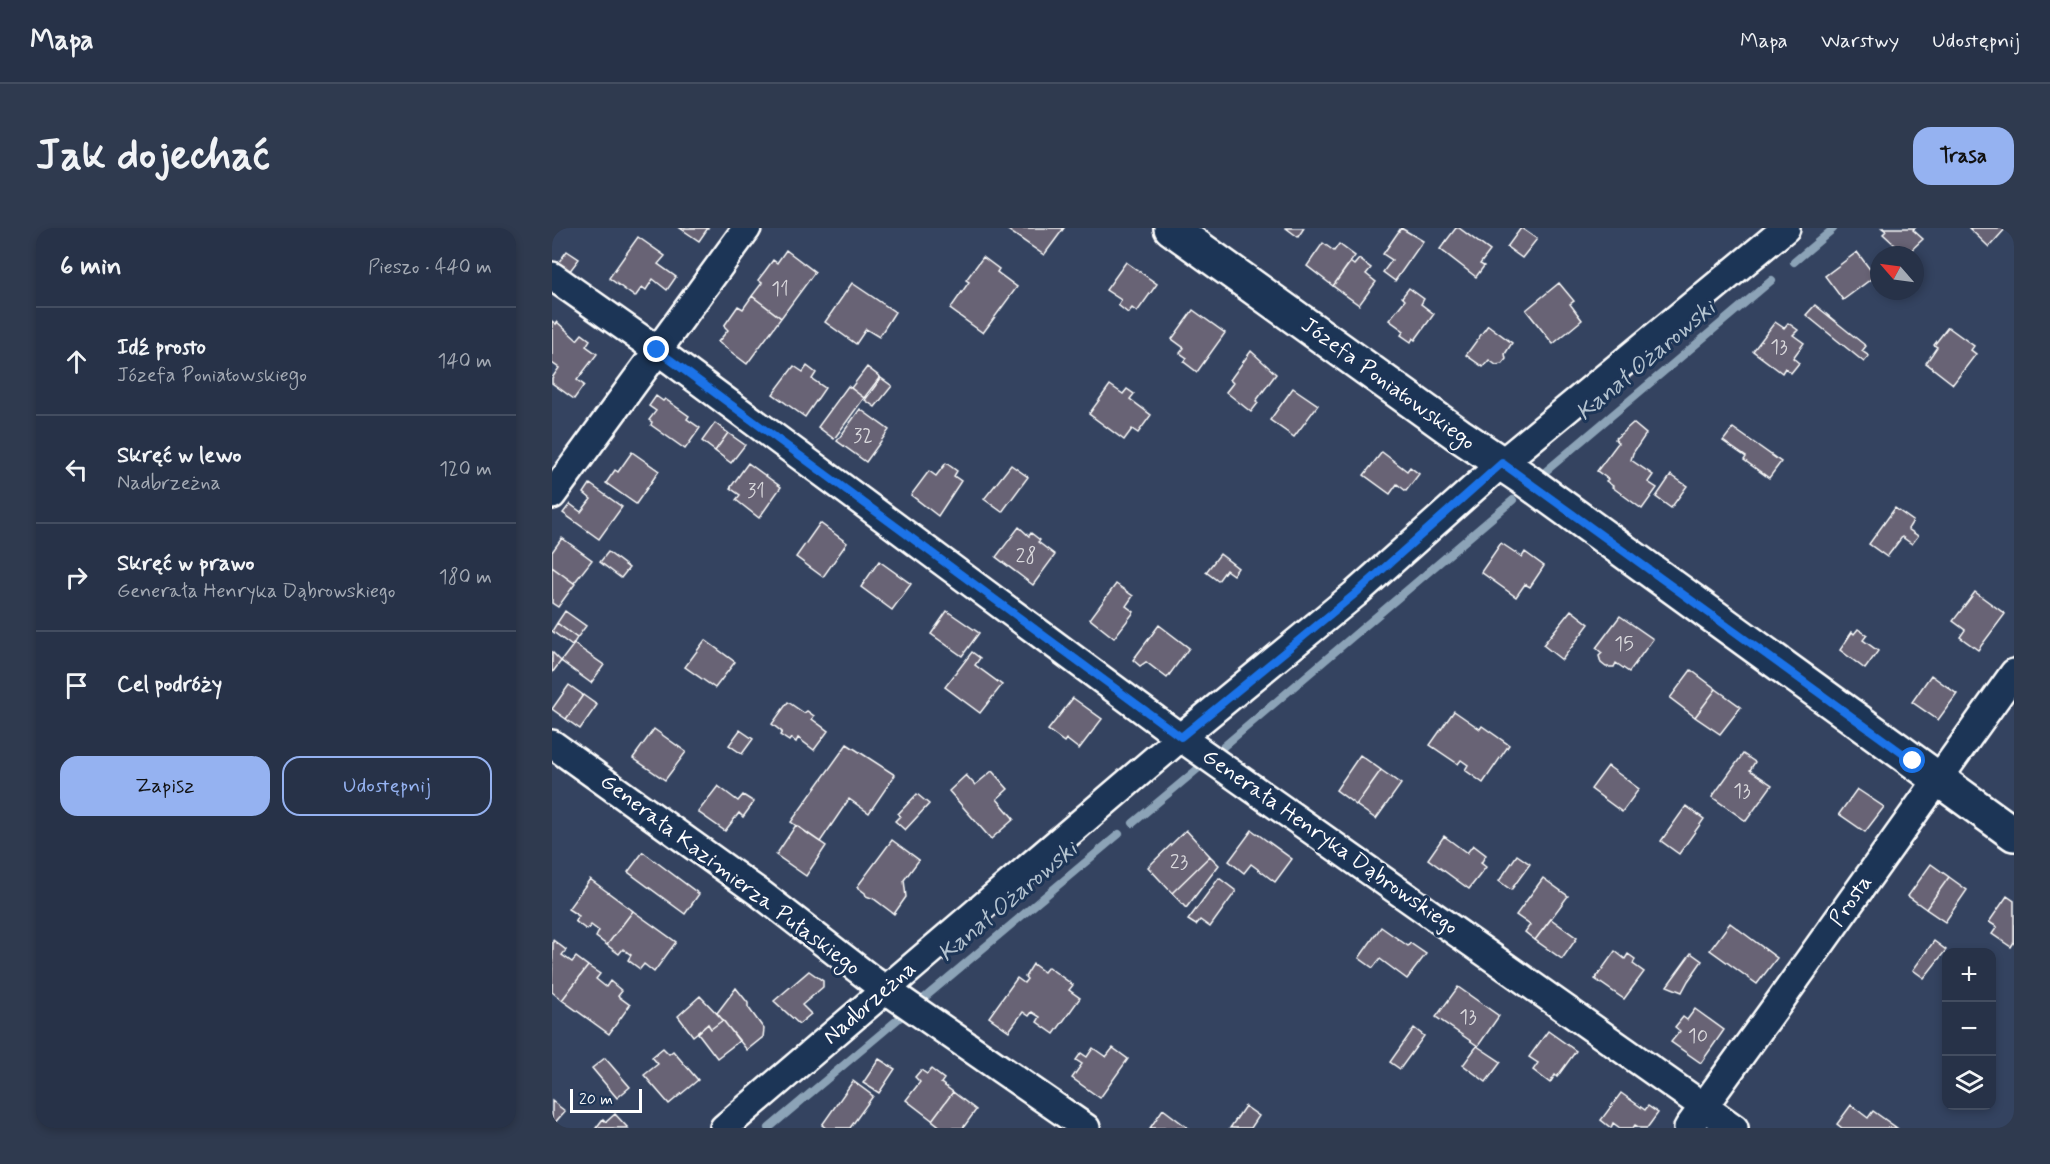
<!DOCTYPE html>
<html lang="pl">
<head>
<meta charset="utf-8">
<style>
  :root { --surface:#273248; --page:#2f3a4f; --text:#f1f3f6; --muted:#a4aab4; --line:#434d60; --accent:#95b2f1 }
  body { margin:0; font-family:Mynerve,sans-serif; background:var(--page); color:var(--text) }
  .controls { position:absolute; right:18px; bottom:18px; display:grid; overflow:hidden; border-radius:12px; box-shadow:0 3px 9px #0003 }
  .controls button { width:54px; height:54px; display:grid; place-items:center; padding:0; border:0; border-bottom:2px solid var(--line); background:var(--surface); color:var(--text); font:30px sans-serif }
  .compass { position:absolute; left:1318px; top:18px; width:54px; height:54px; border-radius:50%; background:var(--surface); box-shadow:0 3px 9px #0003; rotate:298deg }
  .scale { position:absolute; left:18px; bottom:15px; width:72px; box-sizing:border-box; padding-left:6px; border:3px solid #fff; border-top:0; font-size:16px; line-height:21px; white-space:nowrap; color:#fff; -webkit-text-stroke:4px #1d3557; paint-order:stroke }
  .stop { position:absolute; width:18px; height:18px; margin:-14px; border:4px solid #1a73e8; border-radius:50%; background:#fff }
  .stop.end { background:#1a73e8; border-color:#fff; box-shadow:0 2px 6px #0008 }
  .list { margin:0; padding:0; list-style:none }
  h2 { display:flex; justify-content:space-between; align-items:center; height:78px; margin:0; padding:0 24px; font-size:26px }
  h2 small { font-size:20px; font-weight:400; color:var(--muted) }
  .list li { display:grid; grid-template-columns:39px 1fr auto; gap:18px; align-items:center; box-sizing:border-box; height:108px; padding:0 24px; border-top:2px solid var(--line) }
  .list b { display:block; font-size:22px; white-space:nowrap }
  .list p { margin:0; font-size:20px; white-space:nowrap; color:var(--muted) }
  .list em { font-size:20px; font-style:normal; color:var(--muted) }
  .actions { display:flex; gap:12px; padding:18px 24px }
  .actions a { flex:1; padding:14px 0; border:2px solid var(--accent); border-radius:18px; text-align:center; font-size:21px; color:var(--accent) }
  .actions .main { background:var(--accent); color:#111 }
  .icon { flex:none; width:33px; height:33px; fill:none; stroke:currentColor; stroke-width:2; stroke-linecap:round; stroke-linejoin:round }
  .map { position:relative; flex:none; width:1462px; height:900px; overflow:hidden; border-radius:18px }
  header { display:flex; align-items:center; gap:36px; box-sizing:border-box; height:84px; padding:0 30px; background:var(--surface); border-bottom:2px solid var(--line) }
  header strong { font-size:28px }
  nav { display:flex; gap:33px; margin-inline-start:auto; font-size:21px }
  .intro { display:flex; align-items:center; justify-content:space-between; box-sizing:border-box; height:144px; padding:0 36px }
  h1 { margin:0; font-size:42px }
  .button { padding:15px 27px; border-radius:18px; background:var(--accent); color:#111; font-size:21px; font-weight:700 }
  main { display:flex; gap:36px; padding:0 36px }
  aside { flex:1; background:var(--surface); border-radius:18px; box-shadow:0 3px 9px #0003 }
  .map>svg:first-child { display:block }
</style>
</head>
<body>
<header>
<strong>Mapa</strong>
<nav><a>Mapa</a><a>Warstwy</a><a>Udostępnij</a></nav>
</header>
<div class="intro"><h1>Jak dojechać</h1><a class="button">Trasa</a></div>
<main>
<aside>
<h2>6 min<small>Pieszo · 440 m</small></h2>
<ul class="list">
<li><svg class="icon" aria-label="ahead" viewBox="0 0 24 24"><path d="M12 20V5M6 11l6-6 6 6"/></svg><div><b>Idź prosto</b><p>Józefa Poniatowskiego</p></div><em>140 m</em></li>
<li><svg class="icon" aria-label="left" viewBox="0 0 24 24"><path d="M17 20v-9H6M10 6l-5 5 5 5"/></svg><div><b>Skręć w lewo</b><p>Nadbrzeżna</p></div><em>120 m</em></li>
<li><svg class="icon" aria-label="right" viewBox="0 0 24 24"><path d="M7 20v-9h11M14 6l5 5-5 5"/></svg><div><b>Skręć w prawo</b><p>Generała Henryka Dąbrowskiego</p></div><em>180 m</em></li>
<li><svg class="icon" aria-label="arrive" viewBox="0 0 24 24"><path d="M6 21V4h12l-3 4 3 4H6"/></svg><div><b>Cel podróży</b></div></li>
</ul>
<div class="actions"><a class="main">Zapisz</a><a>Udostępnij</a></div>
</aside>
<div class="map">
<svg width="1462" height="900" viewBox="0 0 1462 900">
  <rect width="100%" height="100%" fill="#344360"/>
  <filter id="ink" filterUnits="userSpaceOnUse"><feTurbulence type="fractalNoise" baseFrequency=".0167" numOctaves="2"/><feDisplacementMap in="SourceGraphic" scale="12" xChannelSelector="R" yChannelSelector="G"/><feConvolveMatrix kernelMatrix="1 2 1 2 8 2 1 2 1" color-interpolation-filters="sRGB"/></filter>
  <g filter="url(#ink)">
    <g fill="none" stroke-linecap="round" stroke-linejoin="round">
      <path stroke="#8ca3b7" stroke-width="8" d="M1242,34L1281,1
        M994,243L1220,52
        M671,519L961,272
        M581,595L654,534
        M371,771L567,606
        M217,900L351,787"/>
    </g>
    <path fill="#686474" stroke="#fff" stroke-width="1.5" d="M128,0H156L147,13Z
      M453,0H512L492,27Z
      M734,0H752L746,9Z
      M849,0L871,13L843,53L831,44L840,32L831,26Z
      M904,0H907L938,23L928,36L932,38L924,49L888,21Z
      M969,0L985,11L970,30L955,19Z
      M1330,0H1363L1361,2L1371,11L1354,27L1331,6L1334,3Z
      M1417,0H1454L1437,19Z
      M86,9L113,28L106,36L124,49L115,62L101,51L94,62L90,59L83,69L57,50Z
      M771,15L782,23L787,16L803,28L781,58L755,38Z
      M234,22L263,44L229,90L200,68L210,55L206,52L213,43L221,32L225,35Z
      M15,23L27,31L17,44L6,35Z
      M1305,24L1323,48L1291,72L1273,48Z
      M431,29L447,41L445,44L465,59L431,105L398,81L417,54L414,52Z
      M807,31L819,40L814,46L824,54L807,77L781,58L798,34L802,37Z
      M574,34L605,56L585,84L580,80L576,85L566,77L569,72L554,62Z
      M300,55L343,84L327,109L314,101L304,116L273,94Z
      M1007,55L1022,73L1018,76L1030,92L1001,116L974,82Z
      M857,60L872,71L869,76L882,86L863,112L861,110L859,114L849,107L852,103L837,92L853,72L850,69Z
      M200,68L229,90L195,136L166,114L176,102L172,98L186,78L191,81Z
      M1263,77L1314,118L1310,123L1317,128L1312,134L1254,87Z
      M641,82L673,105L645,144L632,134L635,130L628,125L632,120L620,111Z
      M0,93L4,96L5,94L25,112L30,106L38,112L34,118L45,126L25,152L32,157L22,171L0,155V150L7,140L0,135Z
      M1223,94L1232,100L1236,95L1246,102L1241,107L1252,115L1241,130L1247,135L1239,145L1233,140L1230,145L1201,123Z
      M936,97L960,115L953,126L954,131L950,136L944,137L937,132L931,139L914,127Z
      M1396,99L1422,118L1419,122L1424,126L1401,156L1374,135L1385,119L1382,117Z
      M699,123L724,146L704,173L706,175L699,184L674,164L681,155L678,152Z
      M242,138L251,144L255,138L264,145L260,151L273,160L253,189L221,166Z
      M315,139L328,149L312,170L299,160Z
      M329,150L340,158L323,179L313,172Z
      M558,157L571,166L575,161L582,166L578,171L599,187L586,205L580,201L572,212L537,186Z
      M296,158L312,170L282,211L266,199Z
      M741,160L766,177L742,209L718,192Z
      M104,168L111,173L113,171L137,188L135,191L148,200L133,221L99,197L100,194L97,192L104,183L97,178Z
      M308,181L337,202L314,234L285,213Z
      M163,195L176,205L163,223L150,213Z
      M1081,195L1094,206L1081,225L1079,232L1101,247L1096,254L1105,260L1090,281L1060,259L1061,258L1054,253L1056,251L1045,243L1066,215L1063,211Z
      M1181,200L1229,234L1217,250L1192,232L1194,229L1171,213Z
      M176,205L193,217L179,235L163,223Z
      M80,224L107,243L84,276L54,255L63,242L66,244Z
      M830,224L855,243L858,239L867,246L854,263L845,256L838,266L812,247Z
      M196,235L229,259L207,290L184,272L188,267L178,260Z
      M394,235L405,243L402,248L409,253L386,288L359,267L377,243L384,248Z
      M459,237L476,249L450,284L432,271Z
      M1119,247L1135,258L1119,280L1104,269Z
      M38,256L70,279L47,311L11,285L18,276L29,284L39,271L32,265Z
      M1343,280L1361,293L1356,301L1366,308L1360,316L1350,309L1335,329L1317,316Z
      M268,295L295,315L271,349L244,329Z
      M467,299L477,308L479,305L488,312L486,314L503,327L481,357L444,329Z
      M10,310L40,332L22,355L0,339V324Z
      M949,315L970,329L973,324L992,338L978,359L973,356L964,369L929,344Z
      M56,324L77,340L69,350L48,334Z
      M668,326L686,340L681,347L674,342L666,353L654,344Z
      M327,333L359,356L340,382L309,359Z
      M0,339L23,356L6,379L0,375Z
      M564,356L581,368L574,378L582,384L562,410L538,391Z
      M1423,364L1453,386L1426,422L1408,409L1413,402L1401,393Z
      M1019,382L1037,396L1010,432L991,417Z
      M13,383L34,398L25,410L5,395Z
      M395,383L427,405L410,428L379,406Z
      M1068,388L1101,411L1077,444L1064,435L1062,439H1054L1049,435L1047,428L1050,425L1044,420Z
      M5,395L25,410L20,418L0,403Z
      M607,397L637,420L615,450L594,434L588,438L581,432Z
      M1306,401L1315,407L1311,412L1326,423L1313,441L1288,422L1300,404L1302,406Z
      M153,412L183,434L163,460L133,439Z
      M22,416L52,437L39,455L9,433Z
      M0,424L9,433L0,445Z
      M420,424L428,430L423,437L450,457L428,485L393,459Z
      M1139,442L1164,461L1143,489L1118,470Z
      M1379,447L1405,466L1386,492L1360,474Z
      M17,457L31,467L14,491L0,481Z
      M1164,461L1189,479L1168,506L1143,489Z
      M31,467L45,477L28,501L14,491Z
      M521,470L550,491L527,521L514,511L512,514L496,502Z
      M236,474L252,485L255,483L262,488L260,491L276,503L262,522L246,510L244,514L239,510L237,513L228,507L230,504L220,496Z
      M902,483L928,501L930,498L957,517L931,555L913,542L916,537L909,532L906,536L878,517Z
      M102,501L134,524L113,552L81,530Z
      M188,502L201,511L190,526L177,517Z
      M295,516L343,547L317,585L297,571L268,614L239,594Z
      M1191,526L1203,534L1198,542L1220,557L1194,593L1160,569Z
      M808,527L829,542L804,577L784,562Z
      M1056,538L1087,561L1070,584L1039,561Z
      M829,542L849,556L824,591L804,577Z
      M440,543L456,561L445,571L462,591L439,611L397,563L414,547L423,557Z
      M166,558L186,573L191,567L202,574L191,589L187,585L173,603L146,584Z
      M1305,561L1332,579L1313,604L1287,586Z
      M365,566L377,576L353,602L343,593L348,588L346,586Z
      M1134,578L1152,591L1127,626L1109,613Z
      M244,597L274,618L254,648L224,627Z
      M634,602L658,628L620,665L596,639Z
      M700,602L740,631L723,654L699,636L692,645L677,633Z
      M892,608L915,625L921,617L934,627L929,635L934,639L917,661L876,631Z
      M340,612L367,632L352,652L354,669L342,686L322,671L314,668L313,665L305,659Z
      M91,624L147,666L133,686L76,644Z
      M965,627L978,636L959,662L947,653Z
      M658,628L667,637L634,680L620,665Z
      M1379,636L1397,649L1374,681L1356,668Z
      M1397,649L1415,662L1393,694L1374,681Z
      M667,650L684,663L658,699L648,692L644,697L636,692Z
      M991,650L1016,668L983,712L973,704L978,697L964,687Z
      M38,651L81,683L55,717L44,709L47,703L39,697L35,702L23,693L27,688L16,681Z
      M1455,668L1462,673V714L1459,719L1440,706L1445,699L1437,694Z
      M81,683L124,714L102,744L92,736L88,741L76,732L79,727L71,721L67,726L55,717Z
      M999,691L1025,710L1010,731L983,712Z
      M1178,695L1225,730L1205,756L1158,722Z
      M829,699L856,718L858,715L874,726L855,751L828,731L821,740L807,730Z
      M1,712L14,722L10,727L20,734L24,729L36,738L10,772L0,764Z
      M1382,713L1394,722L1372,750L1361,742Z
      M1063,723L1073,731L1076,726L1083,731L1081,736L1092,744L1072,771L1043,751Z
      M1139,725L1150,733L1136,753L1130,764L1115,758Z
      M481,736L492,744L496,739L521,757L517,762L528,770L502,806L485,794L488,789L480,784L477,788L471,784L457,803L437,789L465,750L472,755L475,751L473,749Z
      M36,738L48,746L44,751L54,759L58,753L70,763L66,768L78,777L57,806L10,772Z
      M257,743L271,753V759L250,777L259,786L247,796L222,773Z
      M906,759L947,788L926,818L884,789Z
      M184,760L196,775V779L212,801L211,809L195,822L165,785Z
      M148,768L171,792L159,801L156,796L141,808L126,788Z
      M1143,781L1172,802L1149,835L1119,814L1128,803L1123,799L1131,789L1135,792Z
      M171,792L187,813L165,830L146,805L156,796L159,801Z
      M862,800L872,808L848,841L838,834Z
      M996,803L1024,823L1005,849L1003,847L998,855L981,842L986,835L977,829Z
      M925,818L949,834L934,854L911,837Z
      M111,820L117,826L121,823L146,852L117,876L92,847L106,836L100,829Z
      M541,820L554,829L561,820L576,831L548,870L520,850L530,836L524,832L529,825L535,829Z
      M53,830L78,859L65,870L40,840Z
      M327,831L343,841L327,865L311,855Z
      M379,841L392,851L389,855L401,864L380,892L354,872L368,854L363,849L369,842L375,846Z
      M301,853L321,868L298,900H274L270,897Z
      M401,864L424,882L411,900H390L380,892Z
      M1069,865L1093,882L1096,878L1106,885L1095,900H1088L1083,897L1081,900H1068L1061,895L1059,900L1049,892Z
      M0,873L13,883L0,898Z
      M1299,877L1316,890L1321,883L1345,900H1290L1285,896Z
      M693,878L707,888L699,900H678Z
      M611,881L636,900H598Z
      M63,886L76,900H44L51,891L54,894Z"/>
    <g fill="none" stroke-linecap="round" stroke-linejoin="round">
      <g stroke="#fff" stroke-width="32">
        <path id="minor" d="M0,48L105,122L618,502L1182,900
          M0,267L195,0
          M0,516L209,666L320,752L534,900
          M172,900L629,509L803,366L950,235L1234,0
          M1136,900L1228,773L1462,445"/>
      </g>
      <g stroke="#fff" stroke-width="38">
        <path id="tertiary" d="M619,0L907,207L971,250L1462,606"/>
      </g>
      <use href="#minor" stroke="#1d3557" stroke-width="27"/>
      <use href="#tertiary" stroke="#1d3557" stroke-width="33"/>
    </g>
  </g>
  <g fill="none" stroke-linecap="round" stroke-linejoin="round" filter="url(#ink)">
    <path stroke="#1a73e8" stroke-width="8" d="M105,122L629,509L803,366L950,235L1361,533"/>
  </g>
  <g text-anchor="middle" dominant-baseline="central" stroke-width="6" stroke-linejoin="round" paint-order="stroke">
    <g font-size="20" fill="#d9d8dc">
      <text x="228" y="61">11</text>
      <text x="1227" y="119">13</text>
      <text x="311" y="208">32</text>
      <text x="204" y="263">31</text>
      <text x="474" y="328">28</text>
      <text x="1072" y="416">15</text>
      <text x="1190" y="563">13</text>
      <text x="627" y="634">23</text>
      <text x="916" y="789">13</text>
      <text x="1146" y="808">10</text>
    </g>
    <g font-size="22" fill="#fff" stroke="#1d3557">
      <text transform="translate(836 156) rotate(36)">Józefa Poniatowskiego</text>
      <text transform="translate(778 614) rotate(35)">Generała Henryka Dąbrowskiego</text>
      <text transform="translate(178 647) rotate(37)">Generała Kazimierza Pułaskiego</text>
      <text transform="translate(1299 673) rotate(-55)">Prosta</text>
      <text transform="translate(318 775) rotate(-41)">Nadbrzeżna</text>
    </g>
    <g font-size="24" font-style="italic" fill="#b3c2cf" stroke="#1d3557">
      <text transform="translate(1094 133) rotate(-40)">Kanał Ożarowski</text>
      <text transform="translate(456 674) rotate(-40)">Kanał Ożarowski</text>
    </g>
  </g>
</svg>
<div class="controls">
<button>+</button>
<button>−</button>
<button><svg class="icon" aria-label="layers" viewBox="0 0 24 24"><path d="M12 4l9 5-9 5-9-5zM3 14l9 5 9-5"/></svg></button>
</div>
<svg class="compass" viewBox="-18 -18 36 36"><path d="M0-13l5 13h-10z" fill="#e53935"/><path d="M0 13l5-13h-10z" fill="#a4aab4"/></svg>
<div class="scale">20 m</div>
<div class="stop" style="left:1361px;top:533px"></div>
<div class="stop end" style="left:105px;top:122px"></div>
</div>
</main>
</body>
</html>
